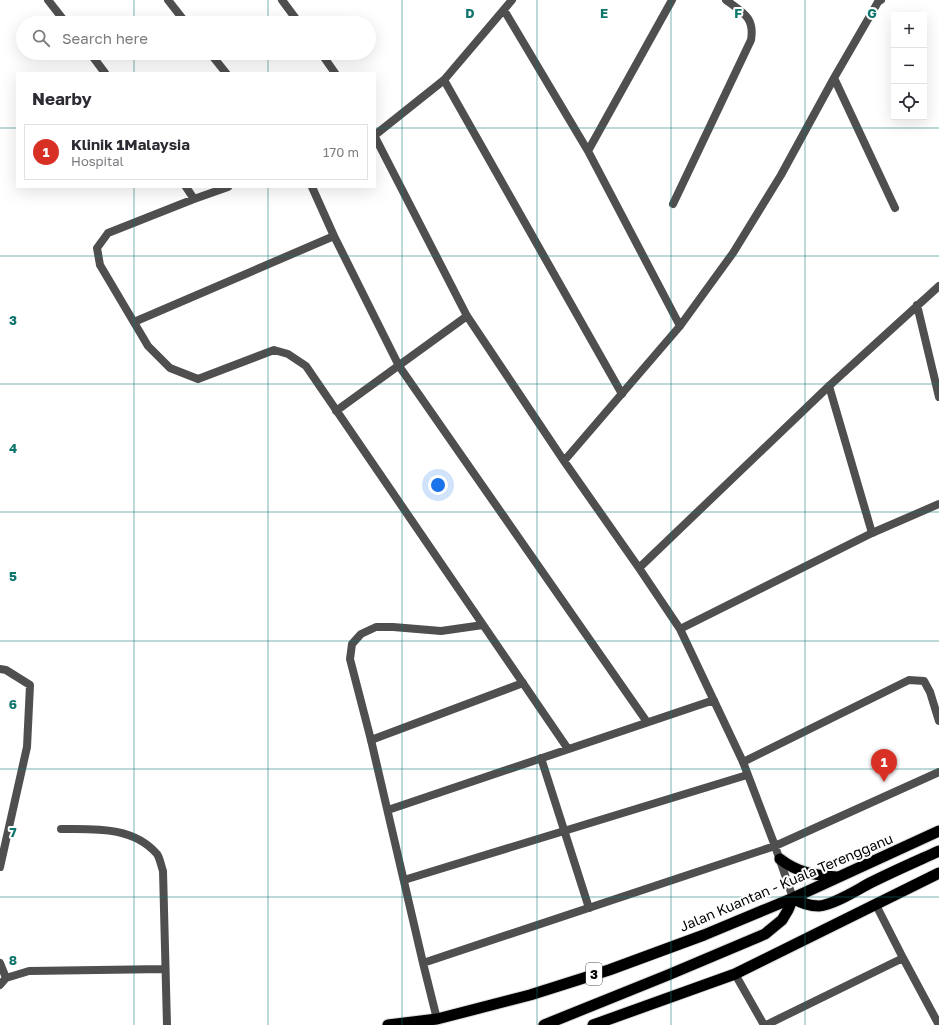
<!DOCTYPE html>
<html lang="en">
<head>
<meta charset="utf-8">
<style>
  :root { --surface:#fff; --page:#f7f7f7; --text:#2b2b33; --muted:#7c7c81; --line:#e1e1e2; --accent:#d93025 }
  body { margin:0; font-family:"Golos Text",sans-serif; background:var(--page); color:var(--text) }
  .controls { position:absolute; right:12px; top:12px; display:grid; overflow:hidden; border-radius:0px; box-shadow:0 4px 16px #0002 }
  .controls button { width:36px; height:36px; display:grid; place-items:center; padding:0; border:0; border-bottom:1px solid var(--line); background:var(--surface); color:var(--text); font:20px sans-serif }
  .you { position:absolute; left:438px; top:485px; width:14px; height:14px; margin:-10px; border:3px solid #fff; border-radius:50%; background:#1a73e8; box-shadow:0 0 0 6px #1a73e833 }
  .badge { display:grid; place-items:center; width:26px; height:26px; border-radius:50%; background:var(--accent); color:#fff; font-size:13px; font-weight:700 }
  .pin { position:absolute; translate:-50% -33px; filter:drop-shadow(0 1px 2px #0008) }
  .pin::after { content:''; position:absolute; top:21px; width:14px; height:12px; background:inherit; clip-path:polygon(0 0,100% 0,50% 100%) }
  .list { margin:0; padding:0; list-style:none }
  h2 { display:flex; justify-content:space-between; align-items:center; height:52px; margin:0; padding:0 16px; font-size:17px }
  h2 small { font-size:13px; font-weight:400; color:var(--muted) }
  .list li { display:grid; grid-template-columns:26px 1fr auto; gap:12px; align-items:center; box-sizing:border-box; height:56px; margin:0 8px 8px; padding:0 8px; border:1px solid var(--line); border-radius:0px }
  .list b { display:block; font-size:15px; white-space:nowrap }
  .list p { margin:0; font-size:13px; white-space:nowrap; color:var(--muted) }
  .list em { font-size:13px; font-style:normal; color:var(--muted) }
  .icon { flex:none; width:22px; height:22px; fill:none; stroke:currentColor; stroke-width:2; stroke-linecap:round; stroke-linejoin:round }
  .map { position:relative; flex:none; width:939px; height:1025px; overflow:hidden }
  .search { position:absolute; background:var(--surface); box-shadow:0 4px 16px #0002; left:16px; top:16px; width:360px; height:44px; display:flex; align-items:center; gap:10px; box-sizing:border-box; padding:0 14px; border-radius:22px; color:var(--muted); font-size:15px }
  .panel { position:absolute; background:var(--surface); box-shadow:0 4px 16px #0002; left:16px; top:72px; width:360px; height:116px; border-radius:0px }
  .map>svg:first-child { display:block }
</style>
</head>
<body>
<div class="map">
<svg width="939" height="1025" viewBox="0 0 939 1025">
  <rect width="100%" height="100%" fill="#fff"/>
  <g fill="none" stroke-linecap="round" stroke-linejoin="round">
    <g stroke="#dbdbdb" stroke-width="13">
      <path id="trunk" d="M780,859C798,873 814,875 837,877
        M793,898C801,903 809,906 819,906C834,905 858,889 872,882C894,871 917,861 939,851
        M388,1025L437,1019L530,995L609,970L704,935L793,898L939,831
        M544,1025L668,975L765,934L782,920L788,910L793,898
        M593,1025L735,974L939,873"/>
    </g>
    <path stroke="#4f4f4f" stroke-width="8" d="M168,0L186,23
      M210,53L226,73
      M444,80L622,394
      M312,187L334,236L399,366L647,722
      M673,204L751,40C755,17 742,12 726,0
      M134,322L334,236
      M829,386L872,533
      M371,740L523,683
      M541,758L589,908
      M743,762L909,680L924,681L930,692L939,721
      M404,880L747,775"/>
    <path stroke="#4f4f4f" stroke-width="8" d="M48,0L66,23
      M282,0L299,23
      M504,10L588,151L680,326
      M90,53L105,73
      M321,53L335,73
      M834,78L895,208
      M375,135L444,80L512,0
      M375,137L467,316L564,461L639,568L680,629L743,762L775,846L793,898
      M588,151L672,0
      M186,187L194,199
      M228,187L194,199L108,233L97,248L100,265L148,346L170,368L198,379L274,350L288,354L306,366L568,749
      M917,305L939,397
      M336,411L467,316
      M564,461L680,326L733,253L781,175L834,78L878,2L881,0
      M639,568L829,386L939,286
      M680,629L872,533L939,504
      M0,669L6,670L30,685L27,747L0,867
      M388,810L714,700
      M61,829C94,829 133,826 157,854C160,858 161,866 163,871L167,1025
      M903,958L939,1025
      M0,963L6,978
      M423,963L775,846L939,772
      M735,974L764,1025
      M0,985L6,978L29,971L165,969
      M437,1019L423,963L371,740L350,659L352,644L361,634L376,627H393L441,631L483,625
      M766,1025L903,958L876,905"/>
    <use href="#trunk" stroke="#000" stroke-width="11"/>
  </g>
  <path fill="none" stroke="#0f766e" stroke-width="1" stroke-opacity="0.55" d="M134,0V23M268,0V23M402,0V1025M537,0V1025M671,0V1025M805,0V1025M134,53V73M268,53V73M0,128H17M375,128H939M134,187V1025M268,187V1025M0,256H939M0,384H939M0,512H939M0,641H939M0,769H939M0,897H939"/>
  <g text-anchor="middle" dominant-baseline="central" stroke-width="4" stroke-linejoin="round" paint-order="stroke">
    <rect fill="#fff" stroke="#4c4c4c" stroke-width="1" x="586" y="963" width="16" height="22" rx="3"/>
    <g font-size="13" font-weight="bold" fill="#000">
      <text x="594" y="974">3</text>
    </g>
    <g font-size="14" fill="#000" stroke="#fff">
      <text transform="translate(786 882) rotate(-23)">Jalan Kuantan - Kuala Terengganu</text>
    </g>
  </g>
  <g font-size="13" text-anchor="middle" font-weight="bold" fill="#0f766e" stroke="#fff" stroke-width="4" stroke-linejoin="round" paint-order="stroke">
    <text x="470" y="18">D</text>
    <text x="604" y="18">E</text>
    <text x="738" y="18">F</text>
    <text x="872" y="18">G</text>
    <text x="13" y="325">3</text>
    <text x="13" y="453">4</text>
    <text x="13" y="581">5</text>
    <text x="13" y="709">6</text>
    <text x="13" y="837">7</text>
    <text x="13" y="965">8</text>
  </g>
</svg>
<div class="controls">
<button>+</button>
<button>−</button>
<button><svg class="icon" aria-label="locate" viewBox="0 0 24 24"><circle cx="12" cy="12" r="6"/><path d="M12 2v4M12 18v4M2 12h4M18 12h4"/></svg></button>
</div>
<div class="you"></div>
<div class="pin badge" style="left:884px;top:782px">1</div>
<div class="search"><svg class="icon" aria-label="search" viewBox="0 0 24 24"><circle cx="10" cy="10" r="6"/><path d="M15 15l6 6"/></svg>Search here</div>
<section class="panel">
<h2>Nearby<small></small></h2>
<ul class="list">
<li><span class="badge">1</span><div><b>Klinik 1Malaysia</b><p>Hospital</p></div><em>170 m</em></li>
</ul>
</section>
</div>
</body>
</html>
